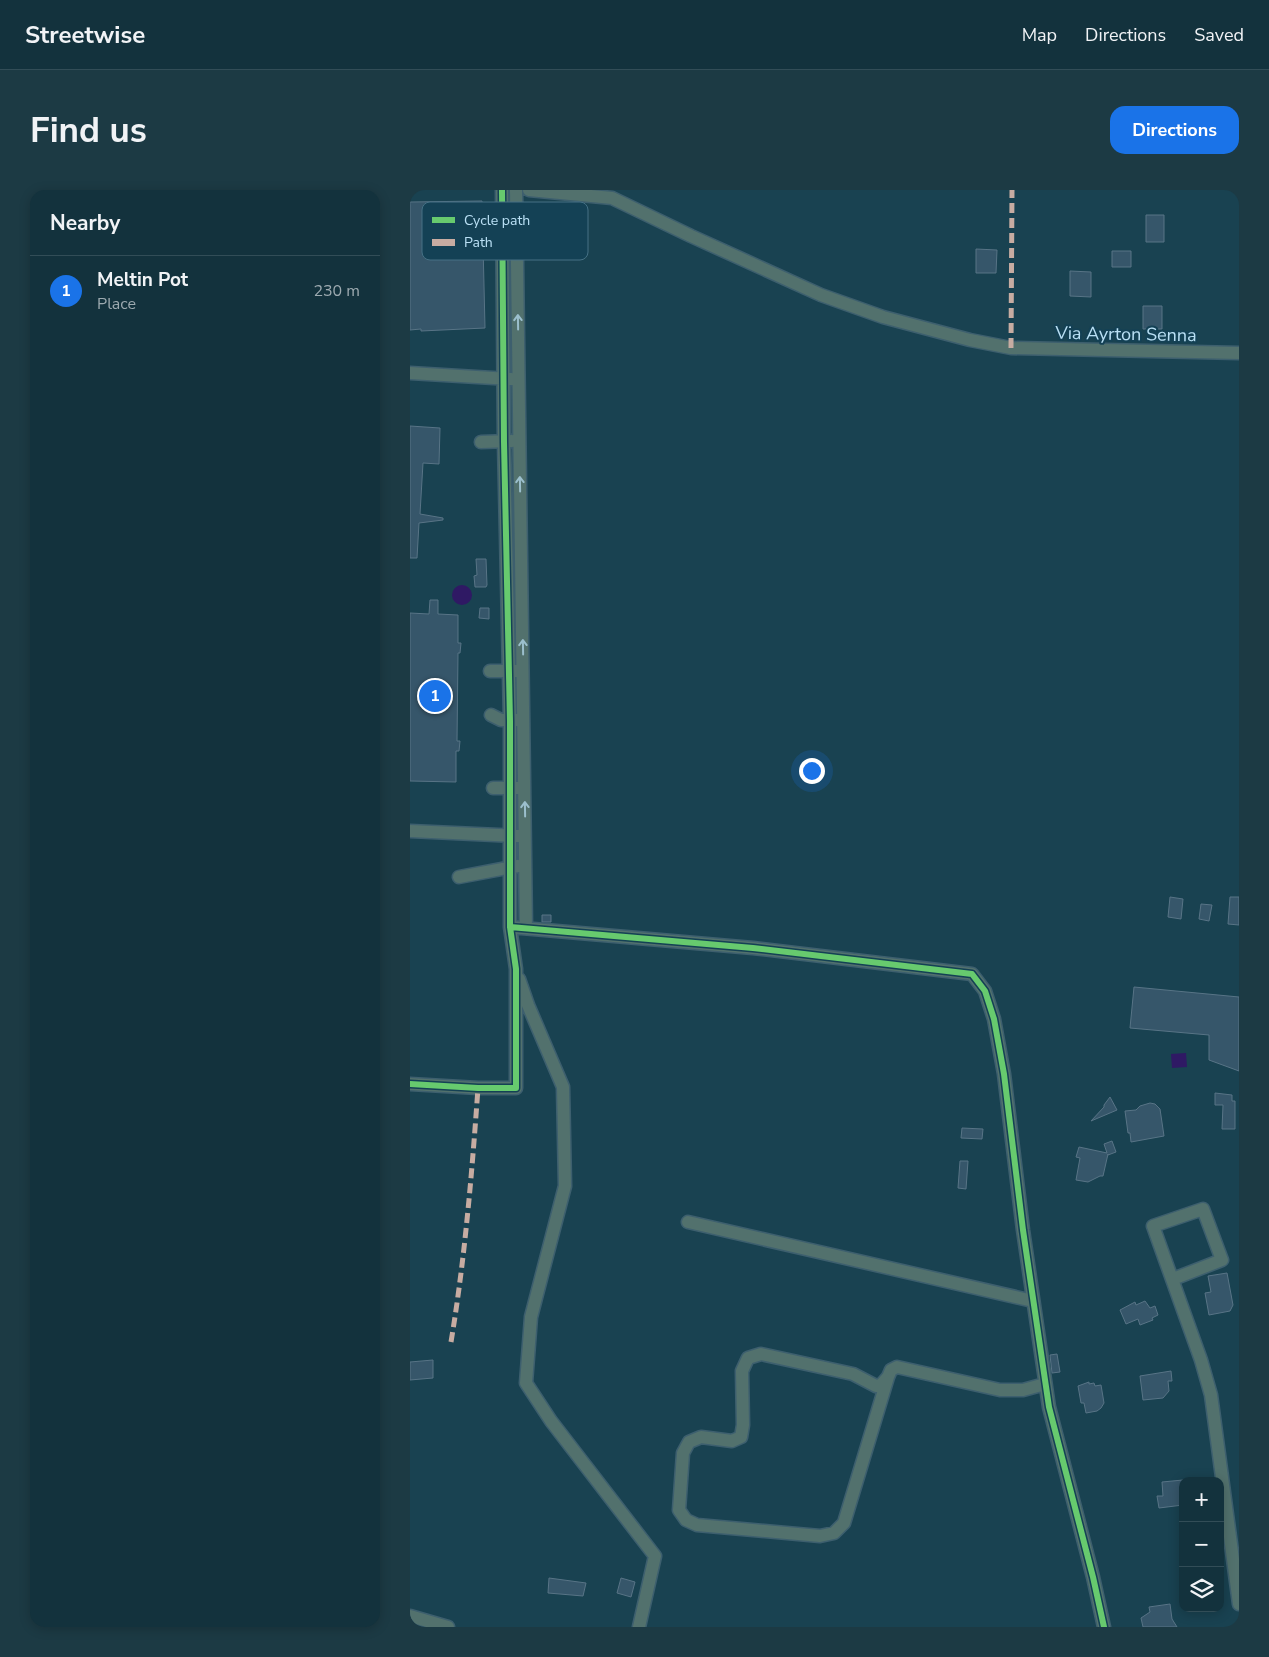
<!DOCTYPE html>
<html lang="en">
<head>
<meta charset="utf-8">
<style>
  :root { --surface:#13323d; --page:#1c3a44; --text:#f1f3f6; --muted:#9daab0; --line:#324d57; --accent:#1a73e8 }
  body { margin:0; font-family:"Nunito Sans",sans-serif; background:var(--page); color:var(--text) }
  .controls { position:absolute; right:15px; bottom:15px; display:grid; overflow:hidden; border-radius:10px; box-shadow:0 2px 12px #0003 }
  .controls button { width:45px; height:45px; display:grid; place-items:center; padding:0; border:0; border-bottom:1px solid var(--line); background:var(--surface); color:var(--text); font:25px sans-serif }
  .you { position:absolute; left:401px; top:580px; width:18px; height:18px; margin:-12px; border:4px solid #fff; border-radius:50%; background:#1a73e8; box-shadow:0 0 0 8px #1a73e833 }
  .badge { display:grid; place-items:center; width:32px; height:32px; border-radius:50%; background:var(--accent); color:#fff; font-size:16px; font-weight:700 }
  .pin { position:absolute; translate:-50% -50%; border:2px solid #fff; box-shadow:0 1px 5px #0006 }
  .list { margin:0; padding:0; list-style:none }
  h2 { display:flex; justify-content:space-between; align-items:center; height:65px; margin:0; padding:0 20px; font-size:21px }
  h2 small { font-size:16px; font-weight:400; color:var(--muted) }
  .list li { display:grid; grid-template-columns:32px 1fr auto; gap:15px; align-items:center; box-sizing:border-box; height:70px; padding:0 20px; border-top:1px solid var(--line) }
  .list b { display:block; font-size:19px; white-space:nowrap }
  .list p { margin:0; font-size:16px; white-space:nowrap; color:var(--muted) }
  .list em { font-size:16px; font-style:normal; color:var(--muted) }
  .icon { flex:none; width:28px; height:28px; fill:none; stroke:currentColor; stroke-width:2; stroke-linecap:round; stroke-linejoin:round }
  .map { position:relative; flex:none; width:829px; height:1437px; overflow:hidden; border-radius:15px }
  header { display:flex; align-items:center; gap:30px; box-sizing:border-box; height:70px; padding:0 25px; background:var(--surface); border-bottom:1px solid var(--line) }
  header strong { font-size:24px }
  nav { display:flex; gap:28px; margin-inline-start:auto; font-size:18px }
  .intro { display:flex; align-items:center; justify-content:space-between; box-sizing:border-box; height:120px; padding:0 30px }
  h1 { margin:0; font-size:35px }
  .button { padding:12px 22px; border-radius:15px; background:var(--accent); color:#fff; font-size:18px; font-weight:700 }
  main { display:flex; gap:30px; padding:0 30px }
  aside { flex:1; background:var(--surface); border-radius:15px; box-shadow:0 2px 12px #0003 }
  .map>svg:first-child { display:block }
</style>
</head>
<body>
<header>
<strong>Streetwise</strong>
<nav><a>Map</a><a>Directions</a><a>Saved</a></nav>
</header>
<div class="intro"><h1>Find us</h1><a class="button">Directions</a></div>
<main>
<aside>
<h2>Nearby<small></small></h2>
<ul class="list">
<li><span class="badge">1</span><div><b>Meltin Pot</b><p>Place</p></div><em>230 m</em></li>
</ul>
</aside>
<div class="map">
<svg width="829" height="1437" viewBox="0 0 829 1437">
  <rect width="100%" height="100%" fill="#194251"/>
  <path fill="#2f1964" d="M42 405a10 10 0 1 1 20 0a10 10 0 1 1-20 0Z
    M776,863L777,877L762,878L761,864Z"/>
  <path fill="#36566a" stroke="#587486" d="M72,11L75,138L11,141V139L0,140V12Z
    M736,25H754V52H736Z
    M566,59L587,60L586,83H566Z
    M702,61H721V77H702Z
    M660,81L681,82V107L660,106Z
    M733,116H752V139H733Z
    M0,236L30,238L29,274L13,273L10,324L33,328V330L9,333L7,368H0Z
    M66,369H76L77,395L76,397H65L64,386L67,385Z
    M20,410H28V424L48,425V453H51L50,463H48L47,551H50L49,561H46V592L0,591V423L19,424Z
    M70,418H79V429L69,428Z
    M760,707L773,709L771,729L758,727Z
    M820,707H829V735L818,734Z
    M791,714L802,715L799,731L789,729Z
    M132,725H141V732H132Z
    M724,797L829,807V881L799,870V845L720,838Z
    M805,903L822,905V911H825V939H812L813,915H805Z
    M700,907L707,920L681,931L694,917V915Z
    M740,913L745,914L750,919L754,946L721,952L720,943H718L715,921L726,920L730,916Z
    M552,938L573,939L572,949L551,948Z
    M702,951L706,962L698,965V964L693,986H690L678,992L666,990L670,968L666,967L669,957L697,963L694,954Z
    M550,971H558L556,999L548,998Z
    M817,1083L823,1115L820,1121L799,1125L795,1103L801,1102L798,1086Z
    M735,1111L740,1118L745,1116L748,1125L742,1128L743,1130L730,1135L728,1129L716,1134L710,1120L725,1112L726,1115Z
    M647,1164L650,1182L642,1183L640,1165Z
    M23,1170V1188L0,1190V1172Z
    M761,1181L762,1191H758L759,1201L753,1208L733,1210L730,1186Z
    M679,1192V1194L684,1193L685,1196L691,1195L694,1213L691,1218L687,1221L676,1223L674,1213H671L668,1196Z
    M773,1290V1315L749,1318L747,1306H753L752,1292Z
    M139,1388L176,1393L173,1406L138,1403Z
    M211,1388L225,1392L221,1407L207,1403Z
    M760,1414L762,1429L767,1437H733L731,1428L740,1422L739,1417Z"/>
  <g fill="none" stroke-linecap="round" stroke-linejoin="round">
    <g stroke="#3d5f6e" stroke-width="15">
      <path id="minor" d="M106,0L116,738
        M119,0L202,8L281,46L411,105L473,127L560,150L601,158L829,163
        M0,183L101,189
        M71,252L102,251
        M80,481H108
        M81,525L91,530H109
        M83,598H108
        M0,641L108,646
        M49,687L108,676
        M100,737L343,758L562,784L575,801L584,829L594,884L613,1040L639,1217L683,1387L694,1437
        M109,789L118,815L153,897L155,996L121,1127L116,1193L141,1231L245,1366L229,1437
        M0,894L68,898H106V779L100,737V531L94,252L92,0
        M278,1032L623,1111
        M763,1089L812,1070L793,1019L743,1036L791,1170L801,1205L829,1414
        M478,1187L471,1195L466,1196L443,1184L351,1164L338,1168L332,1181L333,1235L331,1247L322,1251L291,1247L279,1252L273,1263L269,1320L276,1330L287,1335L410,1346L424,1343L434,1333L478,1187L481,1180L487,1177L590,1200H613L635,1194
        M0,1426L38,1437"/>
    </g>
    <use href="#minor" stroke="#52716d" stroke-width="12"/>
    <path stroke="#c7aca2" stroke-width="5" stroke-dasharray="10 5" stroke-linecap="butt" d="M601,158L602,0
      M41,1152C55,1068 62,982 68,898"/>
    <g stroke="#144155" stroke-width="9">
      <path id="cycleway" d="M100,737L343,758L562,784L575,801L584,829L594,884L613,1040L639,1217L683,1387L694,1437
        M0,894L68,898H106V779L100,737V531L94,252L92,0"/>
    </g>
    <use href="#cycleway" stroke="#67ca6e" stroke-width="6"/>
  </g>
  <defs><path id="oneway-shaft" d="M-6 0H5M1.5-3L5.5 0L1.5 3" fill="none" stroke-width="1.6" stroke-linecap="round" stroke-linejoin="round" transform="scale(1.25)"/></defs>
  <g stroke="#9bbfcc">
    <use href="#oneway-shaft" transform="translate(108 132) rotate(-91)"/>
    <use href="#oneway-shaft" transform="translate(110 294) rotate(-91)"/>
    <use href="#oneway-shaft" transform="translate(113 457) rotate(-91)"/>
    <use href="#oneway-shaft" transform="translate(115 619) rotate(-91)"/>
  </g>
  <g text-anchor="middle" dominant-baseline="central" stroke-width="4" stroke-linejoin="round" paint-order="stroke">
    <g font-size="18" fill="#bae0f5" stroke="#144155">
      <text transform="translate(716 144) rotate(1)">Via Ayrton Senna</text>
    </g>
  </g>
  <rect x="12" y="12" width="166" height="58" rx="8" fill="#144155" stroke="#467185" stroke-width="1"/>
  <rect x="22" y="27" width="23" height="6" fill="#67ca6e"/>
  <rect x="22" y="49" width="23" height="7" fill="#c7aca2"/>
  <g font-size="14" fill="#bae0f5">
    <text x="54" y="35">Cycle path</text>
    <text x="54" y="57">Path</text>
  </g>
</svg>
<div class="controls">
<button>+</button>
<button>−</button>
<button><svg class="icon" aria-label="layers" viewBox="0 0 24 24"><path d="M12 4l9 5-9 5-9-5zM3 14l9 5 9-5"/></svg></button>
</div>
<div class="you"></div>
<div class="pin badge" style="left:25px;top:506px">1</div>
</div>
</main>
</body>
</html>
